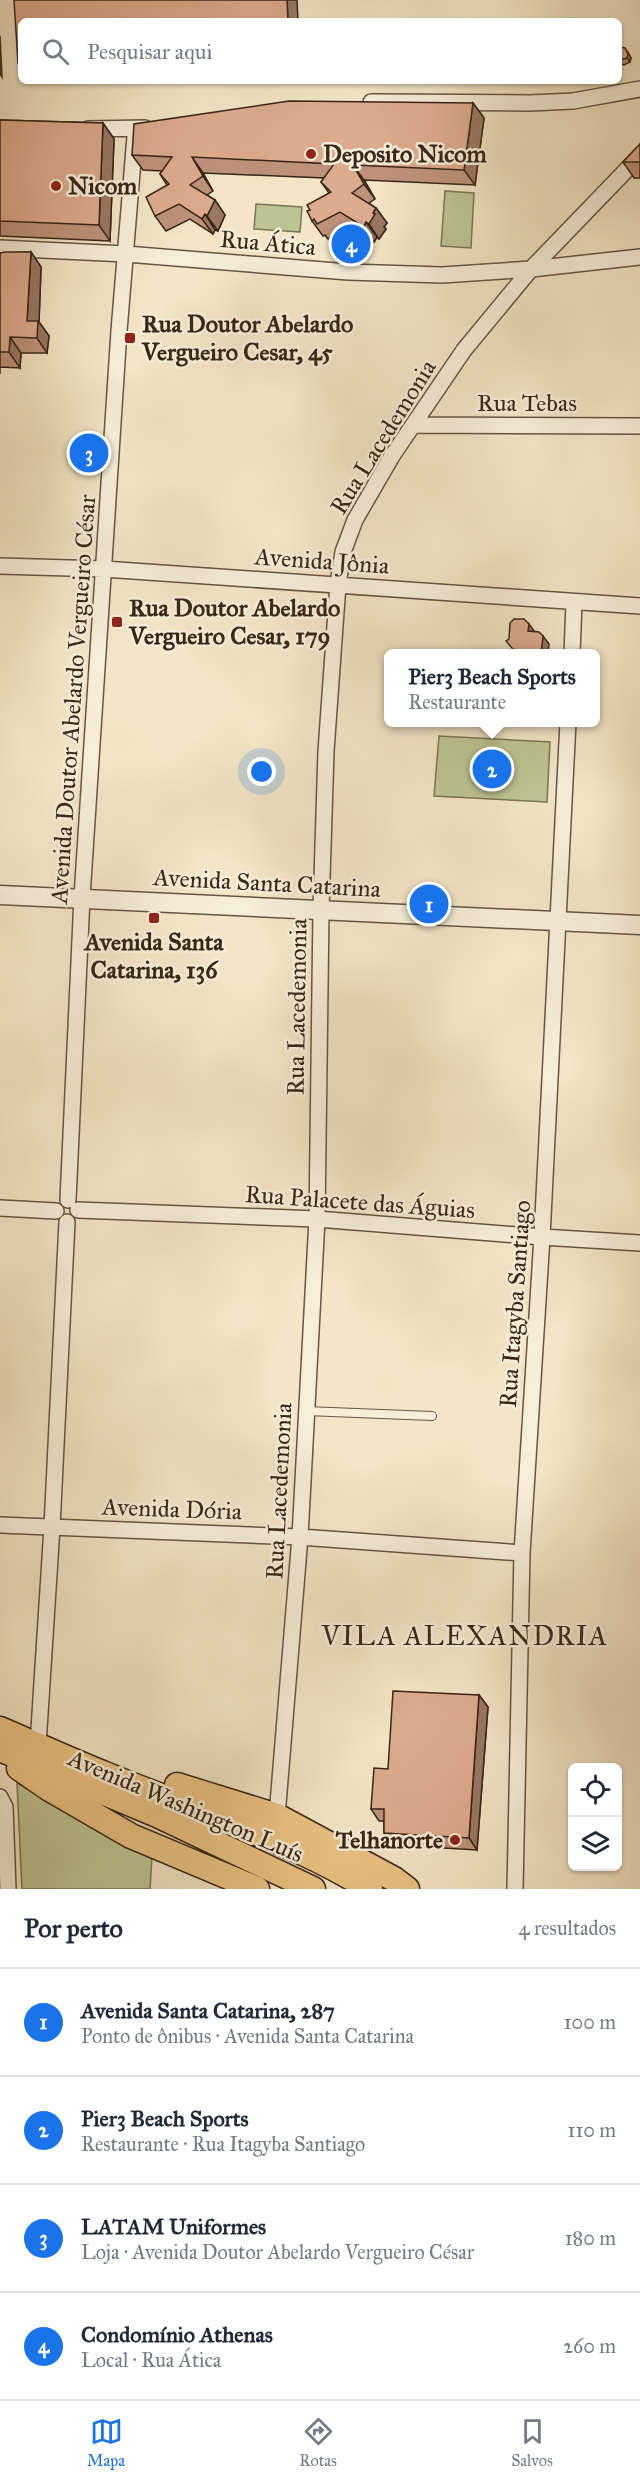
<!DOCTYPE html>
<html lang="pt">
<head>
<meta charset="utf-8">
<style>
  :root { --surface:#fff; --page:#f6f6f7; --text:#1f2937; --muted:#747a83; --line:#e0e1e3; --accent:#1a73e8 }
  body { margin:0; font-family:"IM FELL Great Primer",serif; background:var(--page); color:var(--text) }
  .controls { position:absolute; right:18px; bottom:18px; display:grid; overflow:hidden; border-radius:9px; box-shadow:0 2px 4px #0004 }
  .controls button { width:54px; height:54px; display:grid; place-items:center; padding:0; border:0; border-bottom:2px solid var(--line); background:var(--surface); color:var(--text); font:30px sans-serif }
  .you { position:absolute; left:262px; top:772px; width:21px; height:21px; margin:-15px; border:4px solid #fff; border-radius:50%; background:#1a73e8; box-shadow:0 0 0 9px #1a73e833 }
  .badge { display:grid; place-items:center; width:39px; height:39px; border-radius:50%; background:var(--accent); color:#fff; font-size:20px; font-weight:700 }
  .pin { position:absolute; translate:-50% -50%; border:3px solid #fff; box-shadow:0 2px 6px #0006 }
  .popup { position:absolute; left:384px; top:649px; width:216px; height:78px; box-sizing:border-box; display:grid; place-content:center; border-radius:9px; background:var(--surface); filter:drop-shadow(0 2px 4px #0005); font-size:20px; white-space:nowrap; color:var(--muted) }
  .popup b { font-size:22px; color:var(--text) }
  .popup::after { content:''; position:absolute; left:50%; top:100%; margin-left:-12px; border:12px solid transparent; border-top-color:var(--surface) }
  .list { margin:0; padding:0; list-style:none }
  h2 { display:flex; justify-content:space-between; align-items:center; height:78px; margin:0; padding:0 24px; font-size:26px }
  h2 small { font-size:20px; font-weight:400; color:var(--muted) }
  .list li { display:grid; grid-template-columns:39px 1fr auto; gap:18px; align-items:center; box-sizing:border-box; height:108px; padding:0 24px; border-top:2px solid var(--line) }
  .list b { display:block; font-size:22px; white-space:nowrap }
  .list p { margin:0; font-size:20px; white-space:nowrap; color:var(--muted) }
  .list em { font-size:20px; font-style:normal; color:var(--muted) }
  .icon { flex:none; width:33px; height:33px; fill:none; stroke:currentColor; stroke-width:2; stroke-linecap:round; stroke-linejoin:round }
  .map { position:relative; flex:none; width:640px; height:1889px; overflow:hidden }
  .search { position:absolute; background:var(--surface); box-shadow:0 2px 4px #0004; left:18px; right:18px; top:18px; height:66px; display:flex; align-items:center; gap:15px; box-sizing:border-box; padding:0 21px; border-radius:9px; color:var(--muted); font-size:22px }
  .sheet { height:510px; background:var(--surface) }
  nav { display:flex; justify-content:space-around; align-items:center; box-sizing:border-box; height:84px; border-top:2px solid var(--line); background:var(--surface); font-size:16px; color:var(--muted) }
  nav a { display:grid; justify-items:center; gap:3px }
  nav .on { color:var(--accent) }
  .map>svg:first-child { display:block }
</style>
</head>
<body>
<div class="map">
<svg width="640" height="1889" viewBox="0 0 640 1889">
  <rect width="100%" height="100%" fill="#f3e5c5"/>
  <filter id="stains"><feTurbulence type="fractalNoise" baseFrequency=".00333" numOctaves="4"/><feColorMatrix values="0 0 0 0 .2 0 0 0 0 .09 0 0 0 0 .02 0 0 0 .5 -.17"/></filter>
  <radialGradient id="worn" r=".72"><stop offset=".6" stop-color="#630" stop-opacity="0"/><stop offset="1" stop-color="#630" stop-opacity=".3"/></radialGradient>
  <path fill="#bdc493" stroke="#7a7556" stroke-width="1.5" d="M445,191L474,193L471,248L441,246Z
    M256,204L302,207L300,232L254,229Z
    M439,736L550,742L547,802L434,796Z
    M17,1783L152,1857L150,1889H22Z"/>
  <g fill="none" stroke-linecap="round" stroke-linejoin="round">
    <g stroke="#675643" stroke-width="10">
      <path id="service" d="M306,1411L432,1416"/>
    </g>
    <g stroke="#675643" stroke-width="18">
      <path id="minor" d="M371,102L530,103L573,101L640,89
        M88,129L145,128
        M0,248L126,254L348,272L442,275L531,269L640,257
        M413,425L640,426
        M0,566L104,569L640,606
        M572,654L574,602
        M68,1200L82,897L119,331L135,136
        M0,1208L56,1211
        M78,1210L317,1219L542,1237L640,1243
        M0,1525L300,1537L522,1553
        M38,1745L52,1527L67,1222
        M0,1797L5,1807L8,1889
        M277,1816L300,1537L317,1219L321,910L326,751L338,584L343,552L355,520L392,456L464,350L531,269L640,156
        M515,1889L522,1553L542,1237L568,722"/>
    </g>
    <g stroke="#675643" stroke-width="21">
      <path id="tertiary" d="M0,895L640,925"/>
    </g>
    <g stroke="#382618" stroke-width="27">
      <path id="trunk" d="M0,1729C35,1744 70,1760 105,1774C194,1811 288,1838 370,1889
        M0,1749L157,1815L313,1889
        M19,1768L48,1788L131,1836L257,1889
        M177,1785L277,1816L394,1879L407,1889"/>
    </g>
    <use href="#service" stroke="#f7eed9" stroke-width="8"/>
    <use href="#minor" stroke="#f7eed9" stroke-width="15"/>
    <use href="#tertiary" stroke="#f7eed9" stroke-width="18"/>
    <use href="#trunk" stroke="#eac282" stroke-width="24"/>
  </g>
  <path fill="#bd9279" stroke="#382618" stroke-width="1.5" d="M619,47L628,52L631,58L630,62L624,65L619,63Z
    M473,103L484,118L475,185L364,180L375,199L369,203L376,208L387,223L384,227L386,229L379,239L377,237L374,242L351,227L328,239L325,235L323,236L312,221L310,210L329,193L321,182L324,178L203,173L213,191L207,195L215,200L225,215L218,231L215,230L213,234L190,219L166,231L155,216L167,185L160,174L162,171L143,170L132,155Z
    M0,120L103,123L114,139L110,241L0,236Z
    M640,144V178H634L623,162Z
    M31,252L41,267L39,322L49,336L47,353H21L20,368L0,367V374V253Z
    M479,1695L488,1707L477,1850L393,1845L384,1833V1821H379L371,1809L388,1769Z"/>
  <path fill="#9a7763" stroke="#382618" stroke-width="1.5" d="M287,0H297L298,21H288Z
    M0,36L2,77L0,74Z
    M625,48L631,58L630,62L627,58Z
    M473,103L484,118L475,185L464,170Z
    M103,123L114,139L110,241L99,225Z
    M192,157L203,173L213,191L203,176Z
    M353,165L364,180L375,199L364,184Z
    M215,200L225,215L218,231L207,216Z
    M376,208L387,223L384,227L386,229L379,239L369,224L373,213Z
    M205,214L215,230L213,234L202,219Z
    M366,222L377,237L374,242L364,227Z
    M31,252L41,267L39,322L49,336L47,353L37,338L27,321Z
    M10,337L21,353L20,368L9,352Z
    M529,624L535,632L528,631Z
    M543,636L549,644L548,654H541Z
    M479,1695L488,1707L477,1850L469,1838Z"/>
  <path fill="#dcaa8d" stroke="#382618" stroke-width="1.5" d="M14,0H287L288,21H21V63H18Z
    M619,47L625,48L628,54L627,58L621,60H619Z
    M289,101L473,103L464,170L353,165L364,184L352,193L376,208L373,213L375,214L369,224L366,222L364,227L340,212L317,224L314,219L312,221L307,211L310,210L307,205L331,192L321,182L334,164L192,157L203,176L190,185L215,200L207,216L205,214L202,219L179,204L155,216L146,197L169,184L160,174L172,157L132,155L134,124Z
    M0,120L103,123L99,225L0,221Z
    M640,144V162H623Z
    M5,252H31L27,321H38L37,338L10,337L9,352H0V253Z
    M514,619H524L529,624L528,631L539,632L543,636L541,654H517L506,641L509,639L510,623Z
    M393,1691L479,1695L469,1838L384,1833V1809H371L374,1768L388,1769Z"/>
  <g fill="#8f2418" stroke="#f7eed9" stroke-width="2">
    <circle cx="311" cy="154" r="6"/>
    <circle cx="56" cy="186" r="6"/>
    <rect x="124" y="332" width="12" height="12" rx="3"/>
    <rect x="111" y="616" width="12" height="12" rx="3"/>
    <rect x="148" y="912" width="12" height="12" rx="3"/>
    <circle cx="455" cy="1840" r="6"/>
  </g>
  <g text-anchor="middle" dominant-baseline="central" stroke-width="5" stroke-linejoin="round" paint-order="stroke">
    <g font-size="24" font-weight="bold" fill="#382618" stroke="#f7eed9" text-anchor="start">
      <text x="323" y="154">Deposito Nicom</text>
      <text x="68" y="186">Nicom</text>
      <text x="142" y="324">Rua Doutor Abelardo<tspan x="142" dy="28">Vergueiro Cesar, 45</tspan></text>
      <text x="129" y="608">Rua Doutor Abelardo<tspan x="129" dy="28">Vergueiro Cesar, 179</tspan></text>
      <text x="154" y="942" text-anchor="middle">Avenida Santa<tspan x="154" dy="28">Catarina, 136</tspan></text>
      <text x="443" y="1840" text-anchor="end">Telhanorte</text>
    </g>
    <g font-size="24" fill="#382618" stroke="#f7eed9">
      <text transform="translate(268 243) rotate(5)">Rua Ática</text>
      <text x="527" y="403">Rua Tebas</text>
      <text transform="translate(383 437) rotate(-58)">Rua Lacedemonia</text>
      <text transform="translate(322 561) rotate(4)">Avenida Jônia</text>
      <text transform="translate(73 699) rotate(-86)">Avenida Doutor Abelardo Vergueiro César</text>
      <text transform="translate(267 883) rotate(3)">Avenida Santa Catarina</text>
      <text transform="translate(297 1007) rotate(-89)">Rua Lacedemonia</text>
      <text transform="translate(360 1202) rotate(4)">Rua Palacete das Águias</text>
      <text transform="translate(515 1304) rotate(-86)">Rua Itagyba Santiago</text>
      <text transform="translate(279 1491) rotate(-87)">Rua Lacedemonia</text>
      <text transform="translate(172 1509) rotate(2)">Avenida Dória</text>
      <text transform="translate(186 1806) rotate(23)">Avenida Washington Luís</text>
    </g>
    <g font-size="27" letter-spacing="1.5" fill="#382618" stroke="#f7eed9">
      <text x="465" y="1635">VILA ALEXANDRIA</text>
    </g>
  </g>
  <rect width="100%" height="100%" filter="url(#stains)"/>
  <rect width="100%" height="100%" fill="url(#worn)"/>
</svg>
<div class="controls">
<button><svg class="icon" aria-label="locate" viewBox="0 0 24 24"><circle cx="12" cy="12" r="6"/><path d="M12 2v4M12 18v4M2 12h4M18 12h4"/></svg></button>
<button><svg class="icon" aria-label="layers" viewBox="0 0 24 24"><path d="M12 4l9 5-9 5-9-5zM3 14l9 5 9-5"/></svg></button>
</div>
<div class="you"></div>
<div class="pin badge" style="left:429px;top:904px">1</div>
<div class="pin badge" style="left:492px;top:769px">2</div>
<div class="popup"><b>Pier3 Beach Sports</b>Restaurante</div>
<div class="pin badge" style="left:89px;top:453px">3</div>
<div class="pin badge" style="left:351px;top:244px">4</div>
<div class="search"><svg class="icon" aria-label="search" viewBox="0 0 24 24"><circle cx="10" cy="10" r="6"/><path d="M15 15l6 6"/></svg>Pesquisar aqui</div>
</div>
<section class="sheet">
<h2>Por perto<small>4 resultados</small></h2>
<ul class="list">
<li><span class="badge">1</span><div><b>Avenida Santa Catarina, 287</b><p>Ponto de ônibus · Avenida Santa Catarina</p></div><em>100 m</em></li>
<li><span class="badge">2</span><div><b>Pier3 Beach Sports</b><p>Restaurante · Rua Itagyba Santiago</p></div><em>110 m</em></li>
<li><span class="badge">3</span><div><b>LATAM Uniformes</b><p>Loja · Avenida Doutor Abelardo Vergueiro César</p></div><em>180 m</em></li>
<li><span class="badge">4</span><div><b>Condomínio Athenas</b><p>Local · Rua Ática</p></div><em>260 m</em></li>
</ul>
</section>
<nav>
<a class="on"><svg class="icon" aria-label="map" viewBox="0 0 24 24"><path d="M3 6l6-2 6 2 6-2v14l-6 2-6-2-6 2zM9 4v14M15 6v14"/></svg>Mapa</a>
<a><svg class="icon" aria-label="directions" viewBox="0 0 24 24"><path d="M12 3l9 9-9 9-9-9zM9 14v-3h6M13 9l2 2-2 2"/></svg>Rotas</a>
<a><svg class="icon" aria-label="saved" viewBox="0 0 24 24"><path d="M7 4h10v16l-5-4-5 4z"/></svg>Salvos</a>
</nav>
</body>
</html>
